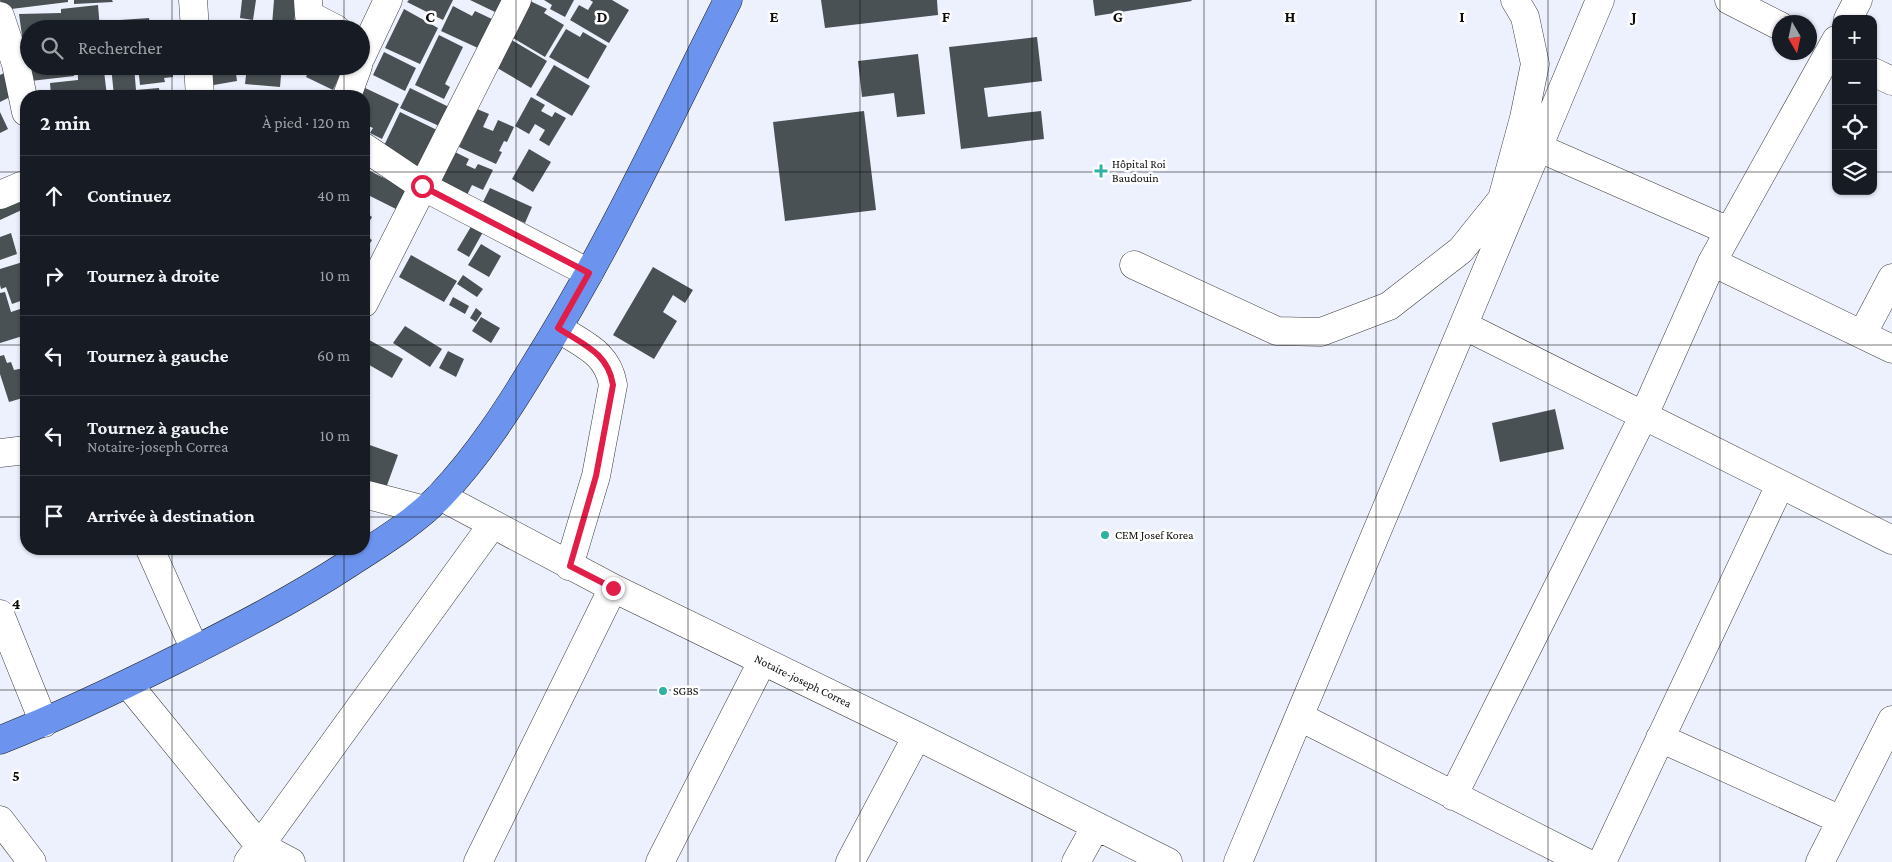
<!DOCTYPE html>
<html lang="fr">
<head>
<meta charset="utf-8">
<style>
  :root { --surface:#171b24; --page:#242831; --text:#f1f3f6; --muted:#9ea1a6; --line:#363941 }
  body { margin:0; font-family:"Crimson Pro",serif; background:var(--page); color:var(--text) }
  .controls { position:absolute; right:15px; top:15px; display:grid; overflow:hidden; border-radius:10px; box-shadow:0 1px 4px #0004 }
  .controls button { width:45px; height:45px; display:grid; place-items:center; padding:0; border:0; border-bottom:1px solid var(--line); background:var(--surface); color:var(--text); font:25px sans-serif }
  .compass { position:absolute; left:1772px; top:15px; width:45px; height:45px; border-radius:50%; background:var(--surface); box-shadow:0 1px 4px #0004; rotate:171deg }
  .stop { position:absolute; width:15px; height:15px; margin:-11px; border:4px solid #e11d48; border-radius:50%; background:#fff }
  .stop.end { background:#e11d48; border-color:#fff; box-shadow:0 1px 5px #0008 }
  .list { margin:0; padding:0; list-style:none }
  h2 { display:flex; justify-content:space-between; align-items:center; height:65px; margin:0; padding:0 20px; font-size:21px }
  h2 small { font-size:16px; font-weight:400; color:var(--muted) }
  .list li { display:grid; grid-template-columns:32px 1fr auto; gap:15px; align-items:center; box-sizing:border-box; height:80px; padding:0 20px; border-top:1px solid var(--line) }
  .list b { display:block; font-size:19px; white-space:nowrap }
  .list p { margin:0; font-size:16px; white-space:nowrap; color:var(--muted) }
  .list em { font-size:16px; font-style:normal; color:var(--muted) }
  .icon { flex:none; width:28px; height:28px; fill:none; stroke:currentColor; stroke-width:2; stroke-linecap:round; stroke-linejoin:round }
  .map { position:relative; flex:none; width:1892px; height:862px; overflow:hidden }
  .search { position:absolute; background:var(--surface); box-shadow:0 1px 4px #0004; left:20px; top:20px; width:350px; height:55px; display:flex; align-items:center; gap:12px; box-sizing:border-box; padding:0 18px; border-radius:28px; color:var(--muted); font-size:19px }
  .panel { position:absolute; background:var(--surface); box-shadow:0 1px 4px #0004; left:20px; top:90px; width:350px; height:465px; border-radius:20px }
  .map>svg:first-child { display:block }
</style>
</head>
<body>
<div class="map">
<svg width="1892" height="862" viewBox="0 0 1892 862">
  <rect width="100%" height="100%" fill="#edf1fe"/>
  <path fill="#495154" d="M0,0H68V2L3,10Z
    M74,0H112L113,2L74,4Z
    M242,0H256L253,20L240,18Z
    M274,0H296L294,27L272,25Z
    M409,0H453L443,20L407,2Z
    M470,0H502L495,12Z
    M528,0L547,9L544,13L564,25L545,57L508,35Z
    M544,0H574L565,17L550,9L552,5Z
    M590,0H612L629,10L609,43L570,20L579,5L588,10L593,2Z
    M821,0H937L938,15L825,28Z
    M1093,0H1191L1192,1L1095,16Z
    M98,5L100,29H29V42L23,43L19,14L61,13V9Z
    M453,6L472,16L475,11L494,20L480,49L441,31Z
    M404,9L438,28L420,64L385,48Z
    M149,18L150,24L184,21L185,29H121L120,20Z
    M250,25L269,28V29H250Z
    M566,29L580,37L583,32L607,46L588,79L549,57Z
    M439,35L463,47L445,84L450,87L444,99L415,85Z
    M1037,37L1042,81L984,88L988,117L1041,111L1044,139L961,149L949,47Z
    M510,39L547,61L531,88L494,66Z
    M29,46V66H73L74,76L22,82L19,47Z
    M384,52L416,68L405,91L373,75Z
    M918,54L925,114L897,117L894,93L862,97L858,61Z
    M554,65L590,86L572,116L536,95Z
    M111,66H134L136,90L159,88L160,96H114Z
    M138,66H172L173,77L164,78L165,82L140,85Z
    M205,66H235L237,81L208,86Z
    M247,66H273V74L281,75L280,87L245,84Z
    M311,66H338L343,69L333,90L306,77Z
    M104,71L107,96H51L50,83L78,80V75Z
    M4,73L14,95L0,102V75Z
    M363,87L399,104L382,139L370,133L373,128L364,124V96H359Z
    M410,88L449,107L439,126L400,108Z
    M211,90H237L236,96H211Z
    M269,92L307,94V96H268Z
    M531,97L545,105L541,111L552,117L555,112L566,118L549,146L539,140L545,130L535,124L529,134L515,126Z
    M477,109L489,114L483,127L493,131L498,120L514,127L507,142L504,141L499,151L502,152L496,164L459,147Z
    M864,111L876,210L785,221L773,122Z
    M0,112L8,129L0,133Z
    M400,112L437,130L418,169L381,152Z
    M529,149L551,162L533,192L512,179Z
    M455,152L469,159L466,165L475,169L478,164L493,170L483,190L472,185L463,203L437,191Z
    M370,171L408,190L398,210L364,193V184Z
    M490,188L532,207L525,223L503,213L501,216L481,206Z
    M26,196V208L0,220V199Z
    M364,211L372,217L367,226L364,224Z
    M472,225L483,232L469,257L457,250Z
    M11,233L17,254L0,260V237Z
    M364,235L372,240L364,253Z
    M481,244L501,256L489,277L468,265Z
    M411,255L457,281L444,302L399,277Z
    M26,261V299L12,304L6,287L1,289L0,285V269Z
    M653,267L693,290L685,303L673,295L663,312L677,321L654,359L613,335Z
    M463,275L483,289L477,297L457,284Z
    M5,292L11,312L26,307V335L0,343V293Z
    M453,297L469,306L465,314L449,305Z
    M476,308L482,313L476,322L470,318Z
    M481,317L500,328L491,343L472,331Z
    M405,326L442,349L430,367L393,343Z
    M364,337L403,359L392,378L364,362Z
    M448,351L464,359L456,377L439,368Z
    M4,355L7,363L11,362L14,370L24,368L26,376V397L9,402L0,374V356Z
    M1555,409L1564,449L1500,462L1492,423Z
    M364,443L398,455L386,488L364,481Z"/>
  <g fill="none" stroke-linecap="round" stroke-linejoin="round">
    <g stroke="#3f3f3f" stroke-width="29">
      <path id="minor" d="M193,0L195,29
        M308,0L309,15L336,29
        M1729,0L1780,26
        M0,16L16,64L26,112
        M1848,19L1858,0
        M361,57L388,0
        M198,66L200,96
        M1873,72L1892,81
        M347,96L358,66
        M364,147L422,186L589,273
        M1539,148L1729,231
        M0,195L26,184
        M1712,262L1892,349
        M1134,265L1277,331L1321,332L1389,306L1461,250L1502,199L1524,118L1535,64L1525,17L1515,0
        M364,303L517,0
        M1465,326L1892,540
        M558,328C584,345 608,353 613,385L596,476L569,566
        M1863,333L1892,278
        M0,453L26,450
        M364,494L425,510
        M440,496L613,588L917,736L1168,862
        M150,549L195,650
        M0,614L44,723
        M128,684L259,845L291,862
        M1300,717L1585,862
        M1660,738L1841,820
        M1453,796L1644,415L1712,262L1836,40
        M0,820L32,862
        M248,862L492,525
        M478,862L613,588
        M660,862L762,662
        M850,862L917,736
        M1076,862L1096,826
        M1238,862L1600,0
        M1602,862L1780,485
        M1820,862L1892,720"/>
    </g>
    <g stroke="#1d1d1d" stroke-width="29">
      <path id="major" d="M0,740C61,716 119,688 177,659C236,629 293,600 348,564C379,544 414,523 440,496C479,455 509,408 538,360C610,245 667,121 728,0"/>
    </g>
    <use href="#minor" stroke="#fff" stroke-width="28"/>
    <use href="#major" stroke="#6c94ee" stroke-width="28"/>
  </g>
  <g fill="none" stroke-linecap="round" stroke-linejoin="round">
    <path stroke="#e11d48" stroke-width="6" d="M422,186L589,273L558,328C584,345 608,353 613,385L596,476L570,566L613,588"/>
  </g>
  <path fill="none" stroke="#0c0c0c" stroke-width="1" stroke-opacity="0.55" d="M172,0V29M344,0V29M516,0V862M688,0V862M860,0V862M1032,0V862M1204,0V862M1376,0V862M1548,0V862M1720,0V862M172,66V96M344,66V96M0,172H26M364,172H1836M1873,172H1892M0,345H26M364,345H1892M0,517H26M364,517H1892M172,549V862M344,549V862M0,690H1892"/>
  <g fill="#2fb1a3" stroke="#fff" stroke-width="2">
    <path d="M1098.5 163.5h5v5h5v5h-5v5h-5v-5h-5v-5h5z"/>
    <circle cx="1105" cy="535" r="5"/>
    <circle cx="663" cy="691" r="5"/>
  </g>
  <g text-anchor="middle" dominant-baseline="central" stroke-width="5" stroke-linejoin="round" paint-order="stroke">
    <g font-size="12" fill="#0c0c0c" stroke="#fff" text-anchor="start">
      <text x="1112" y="164">Hôpital Roi<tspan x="1112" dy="14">Baudouin</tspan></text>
      <text x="1115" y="535">CEM Josef Korea</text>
      <text x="673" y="691">SGBS</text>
    </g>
    <g font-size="12" fill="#0c0c0c" stroke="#fff">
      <text transform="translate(803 681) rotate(26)">Notaire-joseph Correa</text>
    </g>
  </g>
  <g font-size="16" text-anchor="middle" font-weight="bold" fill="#0c0c0c" stroke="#fff" stroke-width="5" stroke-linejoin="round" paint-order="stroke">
    <text x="430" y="22">C</text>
    <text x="602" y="22">D</text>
    <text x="774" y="22">E</text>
    <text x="946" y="22">F</text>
    <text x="1118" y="22">G</text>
    <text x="1290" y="22">H</text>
    <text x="1462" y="22">I</text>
    <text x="1634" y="22">J</text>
    <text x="16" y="609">4</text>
    <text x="16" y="781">5</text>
  </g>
</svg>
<div class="controls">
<button>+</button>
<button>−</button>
<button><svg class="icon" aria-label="locate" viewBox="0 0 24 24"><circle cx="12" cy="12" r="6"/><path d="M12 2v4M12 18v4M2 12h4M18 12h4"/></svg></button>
<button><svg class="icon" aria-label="layers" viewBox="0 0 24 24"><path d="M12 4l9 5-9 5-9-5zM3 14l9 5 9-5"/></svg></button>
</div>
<svg class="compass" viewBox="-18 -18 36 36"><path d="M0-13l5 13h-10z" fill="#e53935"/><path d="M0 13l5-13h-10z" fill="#9ea1a6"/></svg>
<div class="stop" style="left:422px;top:186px"></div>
<div class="stop end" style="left:613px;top:588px"></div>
<div class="search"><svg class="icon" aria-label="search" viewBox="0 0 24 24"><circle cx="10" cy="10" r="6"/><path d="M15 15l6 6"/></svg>Rechercher</div>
<section class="panel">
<h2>2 min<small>À pied · 120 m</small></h2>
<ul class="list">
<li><svg class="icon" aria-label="ahead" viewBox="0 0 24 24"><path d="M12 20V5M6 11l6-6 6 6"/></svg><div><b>Continuez</b></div><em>40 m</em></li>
<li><svg class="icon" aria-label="right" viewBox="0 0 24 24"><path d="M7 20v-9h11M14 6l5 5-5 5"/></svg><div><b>Tournez à droite</b></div><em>10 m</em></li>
<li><svg class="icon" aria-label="left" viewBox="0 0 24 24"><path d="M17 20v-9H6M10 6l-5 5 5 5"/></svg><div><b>Tournez à gauche</b></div><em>60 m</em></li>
<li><svg class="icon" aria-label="left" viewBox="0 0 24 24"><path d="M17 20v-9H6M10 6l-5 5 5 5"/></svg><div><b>Tournez à gauche</b><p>Notaire-joseph Correa</p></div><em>10 m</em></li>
<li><svg class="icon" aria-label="arrive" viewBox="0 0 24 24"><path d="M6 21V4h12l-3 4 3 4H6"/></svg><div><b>Arrivée à destination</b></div></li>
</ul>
</section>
</div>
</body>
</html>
